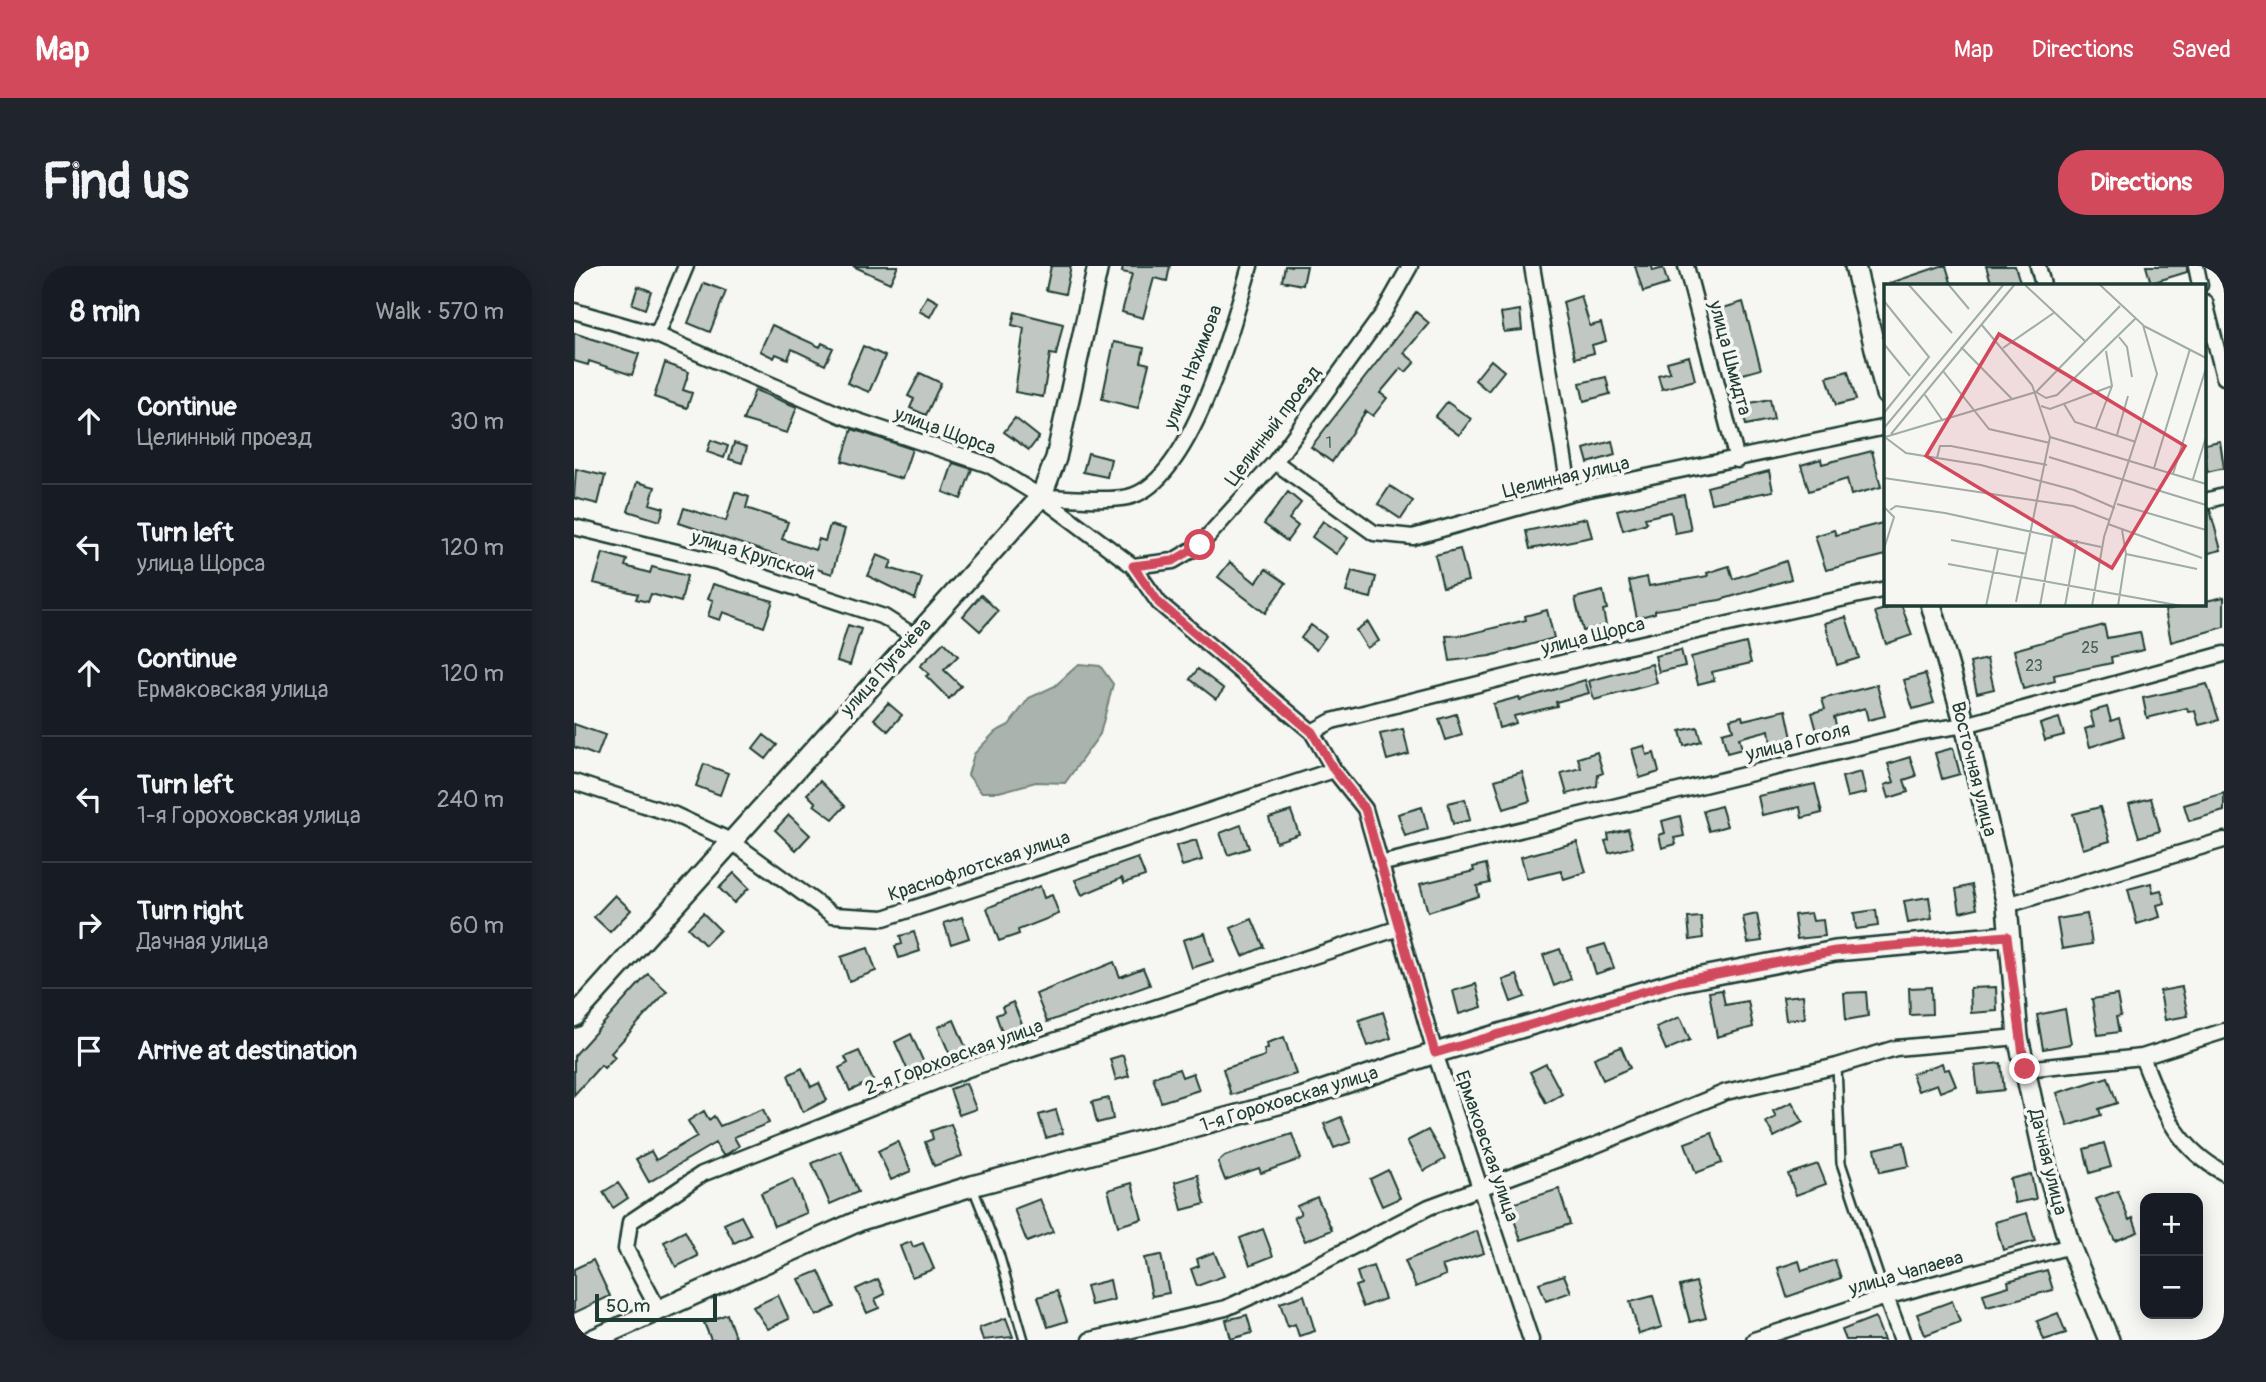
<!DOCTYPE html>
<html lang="en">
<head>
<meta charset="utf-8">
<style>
  :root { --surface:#171b24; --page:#20242c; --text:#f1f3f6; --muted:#9ea1a6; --line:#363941; --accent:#d1495b }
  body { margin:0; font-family:Pangolin,sans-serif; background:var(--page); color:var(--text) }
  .controls { position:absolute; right:21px; bottom:21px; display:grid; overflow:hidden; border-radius:14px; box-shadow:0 4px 18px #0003 }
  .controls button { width:63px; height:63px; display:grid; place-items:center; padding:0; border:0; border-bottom:2px solid var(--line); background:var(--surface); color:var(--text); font:35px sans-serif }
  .scale { position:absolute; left:21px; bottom:18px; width:122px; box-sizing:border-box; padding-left:7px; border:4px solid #1f3d34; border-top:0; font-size:19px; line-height:24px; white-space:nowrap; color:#1f3d34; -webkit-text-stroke:5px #f6f6f2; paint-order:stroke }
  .stop { position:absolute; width:21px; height:21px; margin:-16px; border:5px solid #d1495b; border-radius:50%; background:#fff }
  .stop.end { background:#d1495b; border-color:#fff; box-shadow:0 2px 7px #0008 }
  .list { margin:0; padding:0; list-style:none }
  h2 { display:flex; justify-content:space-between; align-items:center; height:91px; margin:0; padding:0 28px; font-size:30px }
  h2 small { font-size:23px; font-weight:400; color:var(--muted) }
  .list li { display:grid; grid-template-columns:46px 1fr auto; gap:21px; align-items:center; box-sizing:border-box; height:126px; padding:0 28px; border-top:2px solid var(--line) }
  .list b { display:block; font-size:26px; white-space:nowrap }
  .list p { margin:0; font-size:23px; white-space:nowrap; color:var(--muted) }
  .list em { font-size:23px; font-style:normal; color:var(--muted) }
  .icon { flex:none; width:38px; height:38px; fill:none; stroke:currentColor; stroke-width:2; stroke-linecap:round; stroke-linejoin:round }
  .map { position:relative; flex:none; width:1650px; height:1074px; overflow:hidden; border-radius:28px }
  header { display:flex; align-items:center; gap:42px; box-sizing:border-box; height:98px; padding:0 35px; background:var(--accent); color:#fff }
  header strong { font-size:33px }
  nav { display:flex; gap:38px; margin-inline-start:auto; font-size:24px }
  .intro { display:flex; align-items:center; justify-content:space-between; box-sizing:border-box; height:168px; padding:0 42px }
  h1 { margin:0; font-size:49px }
  .button { padding:18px 32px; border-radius:28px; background:var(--accent); color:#fff; font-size:24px; font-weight:700 }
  main { display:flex; gap:42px; padding:0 42px }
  aside { flex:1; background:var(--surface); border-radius:28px; box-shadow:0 4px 18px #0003 }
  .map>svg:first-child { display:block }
</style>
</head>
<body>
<header>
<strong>Map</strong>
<nav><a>Map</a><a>Directions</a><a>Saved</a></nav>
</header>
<div class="intro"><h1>Find us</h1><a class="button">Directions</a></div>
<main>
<aside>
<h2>8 min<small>Walk · 570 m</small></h2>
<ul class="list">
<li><svg class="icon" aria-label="ahead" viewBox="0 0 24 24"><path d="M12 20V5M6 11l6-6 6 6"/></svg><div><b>Continue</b><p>Целинный проезд</p></div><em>30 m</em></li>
<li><svg class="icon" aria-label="left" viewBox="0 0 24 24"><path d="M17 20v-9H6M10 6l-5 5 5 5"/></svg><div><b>Turn left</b><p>улица Щорса</p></div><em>120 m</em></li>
<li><svg class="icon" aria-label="ahead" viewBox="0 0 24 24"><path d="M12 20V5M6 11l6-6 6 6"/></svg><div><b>Continue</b><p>Ермаковская улица</p></div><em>120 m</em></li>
<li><svg class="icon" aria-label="left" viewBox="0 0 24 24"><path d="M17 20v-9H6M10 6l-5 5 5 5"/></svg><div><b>Turn left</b><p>1-я Гороховская улица</p></div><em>240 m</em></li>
<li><svg class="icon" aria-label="right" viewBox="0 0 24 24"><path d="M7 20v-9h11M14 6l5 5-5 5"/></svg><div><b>Turn right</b><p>Дачная улица</p></div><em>60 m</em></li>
<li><svg class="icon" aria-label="arrive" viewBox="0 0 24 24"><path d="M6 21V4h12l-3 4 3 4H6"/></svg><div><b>Arrive at destination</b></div></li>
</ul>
</aside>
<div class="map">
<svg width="1650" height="1074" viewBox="0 0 1650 1074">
  <rect width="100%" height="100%" fill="#f6f6f2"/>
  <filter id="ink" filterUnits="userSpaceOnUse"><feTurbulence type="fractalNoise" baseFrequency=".0143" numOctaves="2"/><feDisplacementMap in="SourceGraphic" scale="14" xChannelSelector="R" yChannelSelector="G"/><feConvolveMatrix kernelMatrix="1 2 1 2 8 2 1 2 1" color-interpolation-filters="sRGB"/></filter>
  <g filter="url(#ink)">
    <path fill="#aab3ae" stroke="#72847d" stroke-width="2" d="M505,398L526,400L539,418L526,468L491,517L462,516L425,526H407L394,509L400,488L421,466L435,459L455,432L481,420Z"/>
    <path fill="#c1c8c3" stroke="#1f3d34" stroke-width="2" d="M279,0H324L316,17Z
      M477,0H497L491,28L472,24Z
      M549,0H596L593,15L580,12L569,52L548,46L558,8L548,6Z
      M711,0H733L729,19L708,15Z
      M1061,0H1078L1079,5L1089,2L1094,18L1069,26Z
      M1367,0H1372L1377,16L1368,19H1317L1316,17Z
      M1412,0H1441L1447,19H1418Z
      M1572,0H1613V6L1577,17Z
      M130,17L152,25L136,66L114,57Z
      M64,20L77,25L71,43L58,38Z
      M353,30L364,36L356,51L345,45Z
      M1007,30L1016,60L1027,57L1032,75L1018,79L1020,87L1001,92L989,36Z
      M1169,36L1187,103L1162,110L1155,84L1158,83L1146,43Z
      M946,44L948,64L930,66L927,47Z
      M441,46L489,58L482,89L476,88L469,131L441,126L450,62L438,59Z
      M842,46L855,57L830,87L841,96L832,106L827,102L806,127L813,132L799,150L792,145L758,196L737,181Z
      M198,59L246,81L248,77L259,82L251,99L218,83L214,93L202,88L200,92L186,85Z
      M0,67L65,88L58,109L15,95L14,99L0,95Z
      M540,76L570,82L567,96L575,98L564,142L528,133Z
      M289,80L311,90L295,126L273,117Z
      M1115,90L1121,114L1088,123L1084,109L1096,106L1093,96Z
      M917,94L930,105L914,125L901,114Z
      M91,97L115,106L109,124L118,127L113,142L80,131Z
      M1274,105L1282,134L1262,139L1253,111Z
      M346,107L367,117L352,149L336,142L340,133L334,130Z
      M1032,111L1036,128L1010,135L1006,117Z
      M181,124L223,141L213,167L169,154Z
      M1196,133L1200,153L1172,159L1167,139Z
      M873,136L897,153L885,169L861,151Z
      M441,152L465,171L455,184L430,166Z
      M278,163L338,183L328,213L268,195Z
      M137,174L154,180L150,192L133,186Z
      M1038,175L1041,189L1014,197L1010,183Z
      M1646,175L1650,202L1633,206L1631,178Z
      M160,177L173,181L168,197L155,193Z
      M1298,185L1307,221L1277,229L1273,213L1235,225L1227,199L1247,193L1248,198Z
      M514,187L537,193L533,211L509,206Z
      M379,197L398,203L387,233L369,226Z
      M2,203L31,210L24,238L0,232Z
      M1195,205L1199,225L1137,237L1133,221Z
      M63,216L81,221L76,238L90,242L86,255L54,245Z
      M816,220L839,235L827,253L804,238Z
      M161,226L175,231L172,242L214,256L208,273L241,284L245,273L251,275L256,259L271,263L258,308L105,257L110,242L152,255Z
      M714,226L727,237L715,253L724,260L713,275L690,258Z
      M1110,229L1117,264L1101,267L1097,246L1071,252L1073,257L1049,264L1043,244Z
      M1631,244H1636L1647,284L1631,288Z
      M1013,252L1018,271L956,283L952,265Z
      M749,255L774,272L762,288L738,271Z
      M1312,256V289L1252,304L1241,270L1260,264L1262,269Z
      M886,283L894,315L869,321L861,289Z
      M29,287L53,294L51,300L76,307L78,301L113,310L107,336L77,328L74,336L62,333L64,328L20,317Z
      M303,289L318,295L315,302L348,312L341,333L294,310Z
      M1212,295L1217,313L1146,334L1081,344V347L1063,352L1055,315L1073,311L1075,320L1134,310L1133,307L1155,300L1159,313Z
      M656,296L682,317L692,303L712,317L691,347L644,311Z
      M778,305L802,311L797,332L772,326Z
      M139,318L199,335L190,361L149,346L146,354L134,350L139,334L134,333Z
      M1029,325L1033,343L1029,344L1032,359L1009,365L1001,332Z
      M407,329L424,345L406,365L389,350Z
      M1650,331V361L1597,376L1591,344Z
      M1327,338L1338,369L1312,378L1301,346Z
      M973,344L980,372L916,390L876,395L872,370L891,369L952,354L951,350Z
      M1272,351L1285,392L1263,399L1251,357Z
      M794,356L805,375L793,382L782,364Z
      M274,359L287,363L276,399L263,395Z
      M737,359L752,370L742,384L727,372Z
      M1530,359L1533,372L1566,366L1570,384L1537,391L1538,397L1480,409L1481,415L1449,423L1440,384Z
      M370,376L384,390L370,404L387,420L375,433L352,410L355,408L346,400Z
      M1172,377L1177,397L1138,406L1140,414L1124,418L1117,391Z
      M1107,384L1111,400L1085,406L1081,390Z
      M1413,393L1420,423L1403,427L1396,397Z
      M1078,398L1083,417L1020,434L1015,415Z
      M624,403L650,423L642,433L616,413Z
      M1351,408L1360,437L1339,443L1330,414Z
      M1011,414L1015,427L982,436L983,440L940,450L942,457L925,462L919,438L945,431L946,434Z
      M1633,418L1645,454L1625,459L1621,445L1614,446L1613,442L1573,452L1569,432Z
      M1303,419L1311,450L1294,454L1291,442L1260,451L1263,463L1244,469L1238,447L1251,443L1248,433Z
      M314,437L328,449L314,465L300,453Z
      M1533,441L1537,455L1545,452L1550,470L1516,481L1511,463L1520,460L1516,446Z
      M1212,444L1218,472L1197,477L1195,464L1165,472L1168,483L1153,487L1148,467L1159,464L1156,453L1168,450L1169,454Z
      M882,448L888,469L872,474L865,453Z
      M1485,452L1490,469L1471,474L1466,458Z
      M0,458L31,469L23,490L0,481Z
      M1123,461L1127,475L1110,480L1106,465Z
      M829,463L835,488L813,494L806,468Z
      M190,469L203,479L192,493L179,483Z
      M1070,480L1073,489L1080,487L1085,506L1066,512L1058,483Z
      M1379,482L1386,508L1368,513L1361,487Z
      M1023,486L1029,507L1024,509L1023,520L993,528L987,507L1007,502L1004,492Z
      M1336,491L1342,510L1330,514L1334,526L1315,532L1311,519L1320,516L1314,498Z
      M130,498L154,507L146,529L122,520Z
      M948,506L956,535L930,543L921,514Z
      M1287,506L1292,527L1273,531L1268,511Z
      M246,515L271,540L259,553L240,539L242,537L233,528Z
      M1241,518L1248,547L1228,552L1226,541L1188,549L1184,530Z
      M1650,527V545L1615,555L1610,539Z
      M1577,532L1586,565L1565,571L1555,538Z
      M891,533L896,554L879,558L874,537Z
      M1147,540L1153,560L1135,565L1129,545Z
      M848,541L854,563L831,570L824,548Z
      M1526,541L1536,575L1509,583L1499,548Z
      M717,545L725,568L702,576L695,552Z
      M215,549L236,569L222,584L201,564Z
      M1106,550L1110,570L1100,572L1102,578L1088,582L1085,569L1091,567L1088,555Z
      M667,559L675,582L654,589L646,567Z
      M1054,563L1059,581L1035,587L1031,575L1035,574L1034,568Z
      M622,574L628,594L608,600L602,580Z
      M1003,576L1012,606L990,613L987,605L953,613L947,591Z
      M564,592L571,610L550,617L548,612L508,629L501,614Z
      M912,598L916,617L903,620L905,630L854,646L846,618L900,605L899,601Z
      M160,607L175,622L160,637L145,622Z
      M1577,617L1579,626L1587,624L1591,637L1583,639L1586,651L1563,658L1554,623Z
      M1398,619L1403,642L1386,646L1382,623Z
      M466,620L470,632L478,629L485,648L444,664L445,668L425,675L413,642Z
      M41,629L57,644L36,666L20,651Z
      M1355,631L1358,653L1334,657L1330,635Z
      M1302,644L1304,660L1282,663L1280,647Z
      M129,647L146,664L131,679L114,662Z
      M1237,647L1239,655L1249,654L1251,670L1223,673L1220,649Z
      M1183,648L1188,675L1174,677L1169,651Z
      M1513,648L1518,678L1488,683L1483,653Z
      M388,651L395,672L377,678L370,657Z
      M1127,651L1129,672L1116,674L1114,652Z
      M678,653L690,681L669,690L657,662Z
      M340,666L346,685L325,692L321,680L328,678L326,670Z
      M631,667L639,695L618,702L609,674Z
      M1031,678L1040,702L1022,708L1014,683Z
      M294,682L302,705L275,715L267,691Z
      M986,683L997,713L980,720L969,689Z
      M540,696L546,711L569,702L576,719L473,756L462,728Z
      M74,708L93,725L37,787L41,791L30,802L27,799L0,829V790Z
      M943,709L951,731L937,736L929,714Z
      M902,718L908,741L885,748L879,725Z
      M1357,721L1358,748L1336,749L1335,722Z
      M1422,721L1423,745L1397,747L1396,722Z
      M1608,721L1614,750L1591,754L1586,725Z
      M1148,724L1151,739L1174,735L1179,761L1143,771L1135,726Z
      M1292,726L1294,750L1272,754L1270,727Z
      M1229,729L1231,752L1212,754L1209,731Z
      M1543,729L1547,750L1542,751L1545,766L1524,769L1518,733Z
      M439,736L454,773L443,777L438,765L429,769L422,749L430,746L428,741Z
      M1491,743L1497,778L1469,783L1463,749Z
      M809,746L817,772L794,780L785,754Z
      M1106,751L1116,774L1092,784L1082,761Z
      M380,754L392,782L376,789L364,761Z
      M337,768L350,797L334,805L321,776Z
      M710,771L722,808L657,829L649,803L688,791L691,789L690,783L694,782L693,777Z
      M1047,781L1056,802L1029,814L1020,792Z
      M285,785L299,814L276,825L265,802L274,797L271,791Z
      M549,789L555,810L542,814L536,793Z
      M1368,797L1370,804L1375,803L1382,820L1366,826L1363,818L1344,825L1338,808Z
      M1427,797L1430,824L1404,827L1401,800Z
      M972,798L988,828L972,837L956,806Z
      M228,802L237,821L245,817L253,834L229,846L214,809Z
      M605,803L608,811L619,807L625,824L587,836L579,811Z
      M1534,811L1543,837L1525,843L1527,849L1494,860L1483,827Z
      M392,817L402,843L385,849L376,823Z
      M535,832L539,853L523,857L518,836Z
      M1218,836L1229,856L1200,871L1192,856L1202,851L1199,845Z
      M189,843L195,857L160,871L165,880L153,888L149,889L141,877L75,916L62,893L77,885L82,894L123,870L114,855L130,845L135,854L140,850L146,860Z
      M482,844L489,867L472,872L465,849Z
      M767,851L777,876L760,882L750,858Z
      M377,858L388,890L360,900L351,876L359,873L357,865Z
      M854,864L871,893L850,905L833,875Z
      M1138,867L1148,897L1122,907L1111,877Z
      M718,868L727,893L687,907L685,902L651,914L644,896L651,890Z
      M324,875L337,905L317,914L304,885Z
      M1330,876L1335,900L1306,906L1301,883Z
      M1530,877L1537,901L1516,907L1510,883Z
      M267,885L284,926L256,938L238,897Z
      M1244,898L1252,918L1222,929L1214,908Z
      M814,904L826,932L808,940L796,913Z
      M1457,908L1462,933L1441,937L1436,913Z
      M624,909L631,938L608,944L601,916Z
      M219,913L233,947L200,960L187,927Z
      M44,917L54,932L39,942L29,926Z
      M558,917L568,953L544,960L534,924Z
      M985,923L996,958L947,974L935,939Z
      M1544,925L1555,954L1559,952L1564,966L1541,975L1522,933Z
      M743,931L758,964L731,975L720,951L727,948L723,940Z
      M466,933L479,966L453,976L440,943Z
      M1453,947L1461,975L1429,984L1421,956Z
      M167,950L177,969L160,977L150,958Z
      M689,963L699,990L676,999L666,972Z
      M111,965L124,990L102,1001L90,976Z
      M903,965L910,987L868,1000L872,1009L842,1021L831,995Z
      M337,976L339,981L349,977L360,1003L338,1011L326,980Z
      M640,986L650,1010L623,1020L617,1003L625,1000L623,993Z
      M587,989L595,1027L578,1030L570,992Z
      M19,994L36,1030L0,1047V1003Z
      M1261,994L1267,1012L1213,1031L1204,1002L1225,995L1228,1005Z
      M799,1000L811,1033L789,1041L781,1020L787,1018L783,1006Z
      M1473,1004L1479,1024L1413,1041L1409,1028L1435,1020L1434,1015Z
      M245,1005L261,1041L242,1050L225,1013Z
      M990,1009L997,1026L972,1035L965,1017Z
      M304,1013L311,1028L301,1033L305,1042L293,1047L282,1023Z
      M536,1014L540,1034L517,1039L512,1020Z
      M1122,1016L1132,1052L1116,1056L1106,1020Z
      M483,1025L493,1055L474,1061L464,1031Z
      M204,1029L215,1053L194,1063L179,1041Z
      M730,1029L741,1065L725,1070L721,1058L714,1061L706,1037Z
      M1079,1030L1088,1061L1065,1068L1056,1036Z
      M1378,1035L1386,1056L1351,1069L1343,1048Z
      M1484,1047L1492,1067L1470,1074L1463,1055Z
      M153,1048L162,1074H137L130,1057Z
      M673,1049L678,1067L657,1073L652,1054Z
      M1301,1051L1310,1074H1272L1268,1064Z
      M432,1052L439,1071L409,1074L405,1062Z"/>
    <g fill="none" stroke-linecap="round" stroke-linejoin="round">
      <g stroke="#1f3d34" stroke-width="12">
        <path id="lane" d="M1263,800L1267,897L1312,1031
          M399,922L425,988L450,1074"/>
      </g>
      <g stroke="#1f3d34" stroke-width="19">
        <path id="street" d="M958,0L996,227
          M1112,0L1163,194
          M1464,0L1469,19
          M1622,0L1626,19
          M1631,36L1650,111
          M0,45L83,69L269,150L415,199L467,231L559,300L585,337L738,466L760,504L791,543L861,787L957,1074
          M83,69L112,0
          M701,196L800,267L839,271L996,227L1312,161
          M467,231C490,231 533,236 554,231C618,216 659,57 676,0
          M1631,235L1650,230
          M0,261L144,296L310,351L340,370
          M559,300L599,295L626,279L701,196L810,46L836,0
          M738,466L758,455L1051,381L1312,323
          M0,516L101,549L157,575L259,649L310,652L760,504
          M806,598L1346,466L1391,459L1650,388
          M1433,639L1650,574
          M1568,791C1589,842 1599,879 1650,907
          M1451,803L1568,791L1650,765
          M1312,1031L1328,1074
          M85,1045L52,983L56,956L128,908L394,803L825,662
          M516,1074L652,1042L722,1010L855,941L1017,881L1152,826L1263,800L1322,782L1444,771
          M1180,1074L1312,1031L1496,980"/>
      </g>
      <g stroke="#1f3d34" stroke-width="24">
        <path id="secondary" d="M1281,0L1312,128
          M1357,338L1391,459L1433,639L1444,771L1473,903L1496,980L1535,1074
          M0,751L467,231L482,192L524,0
          M18,1074L287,954L398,920L727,832L861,787L1102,716L1261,685L1433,670"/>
      </g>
      <use href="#lane" stroke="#f6f6f2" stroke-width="7"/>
      <use href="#street" stroke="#f6f6f2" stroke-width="14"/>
      <use href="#secondary" stroke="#f6f6f2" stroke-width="19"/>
    </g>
  </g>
  <g fill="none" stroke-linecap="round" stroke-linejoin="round" filter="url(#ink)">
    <path stroke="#d1495b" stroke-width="9" d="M626,279L599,295L559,300L585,337L738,466L760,504L791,543L861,787L1102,716L1261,685L1433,670L1451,803"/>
  </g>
  <g text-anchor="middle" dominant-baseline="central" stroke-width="7" stroke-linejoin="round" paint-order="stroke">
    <g font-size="16" fill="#486058">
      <text x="755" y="177">1</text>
      <text x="1516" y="382">25</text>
      <text x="1460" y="400">23</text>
    </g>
    <g font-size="19" fill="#1f3d34" stroke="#f6f6f2">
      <text transform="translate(1156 92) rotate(75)">улица Шмидта</text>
      <text transform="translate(619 101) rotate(-69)">улица Нахимова</text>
      <text transform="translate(699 160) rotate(-53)">Целинный проезд</text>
      <text transform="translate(371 165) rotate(20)">улица Щорса</text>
      <text transform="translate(992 211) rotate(-13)">Целинная улица</text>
      <text transform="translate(179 289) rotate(17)">улица Крупской</text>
      <text transform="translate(1019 370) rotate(-14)">улица Щорса</text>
      <text transform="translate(312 401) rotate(-48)">улица Пугачёва</text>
      <text transform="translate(1224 476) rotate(-14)">улица Гоголя</text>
      <text transform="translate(1400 503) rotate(76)">Восточная улица</text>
      <text transform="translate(405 600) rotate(-18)">Краснофлотская улица</text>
      <text transform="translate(380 791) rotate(-20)">2-я Гороховская улица</text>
      <text transform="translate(715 833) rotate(-17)">1-я Гороховская улица</text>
      <text transform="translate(913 880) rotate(71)">Ермаковская улица</text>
      <text transform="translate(1474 896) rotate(76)">Дачная улица</text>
      <text transform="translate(1332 1007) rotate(-16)">улица Чапаева</text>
    </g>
  </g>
  <g transform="translate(1310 18)">
    <rect width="322" height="322" fill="#f6f6f2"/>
    <path fill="none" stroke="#a0aca6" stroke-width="2" d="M24,0L68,49M64,0L85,25M140,0L201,57M0,17L45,73L0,129M97,40L148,101L166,153L132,318M260,42L322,74M235,53L243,63L248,93M0,60L26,92M77,63L128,115M119,64L171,28M59,87L105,145L166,159M152,108L162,114L173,111L252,34M41,111L59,137M180,120L191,138L252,158M157,122L166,125L228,102M0,144L120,0M212,144L228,102L222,67M7,150L131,0M233,151L244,112M1,153L152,108L236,22M166,153L322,200M2,154L22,169L97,181L190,206L231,224M165,173L322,221M53,174L56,162H67L163,181M270,184L306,65M289,190L322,84M0,194L189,222L225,236M309,195L322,153M233,220L322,246M0,223L10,233L0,265M6,226L12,222L61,229L217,263M224,240L318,274M67,256L143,270M242,270L313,285M64,280L298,322M102,322L114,265M156,322L169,251M181,322L193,256M208,322L220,253L273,90L259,41L215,0M234,322L242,270L238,246"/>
    <path fill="#d1495b" fill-opacity="0.15" stroke="#d1495b" stroke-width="3.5" d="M115,50L301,162L228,284L42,172Z"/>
    <rect width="322" height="322" fill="none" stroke="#1f3d34" stroke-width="3.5"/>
  </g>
</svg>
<div class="controls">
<button>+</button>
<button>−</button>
</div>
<div class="scale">50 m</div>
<div class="stop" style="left:626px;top:279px"></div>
<div class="stop end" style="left:1451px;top:803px"></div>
</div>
</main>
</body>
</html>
